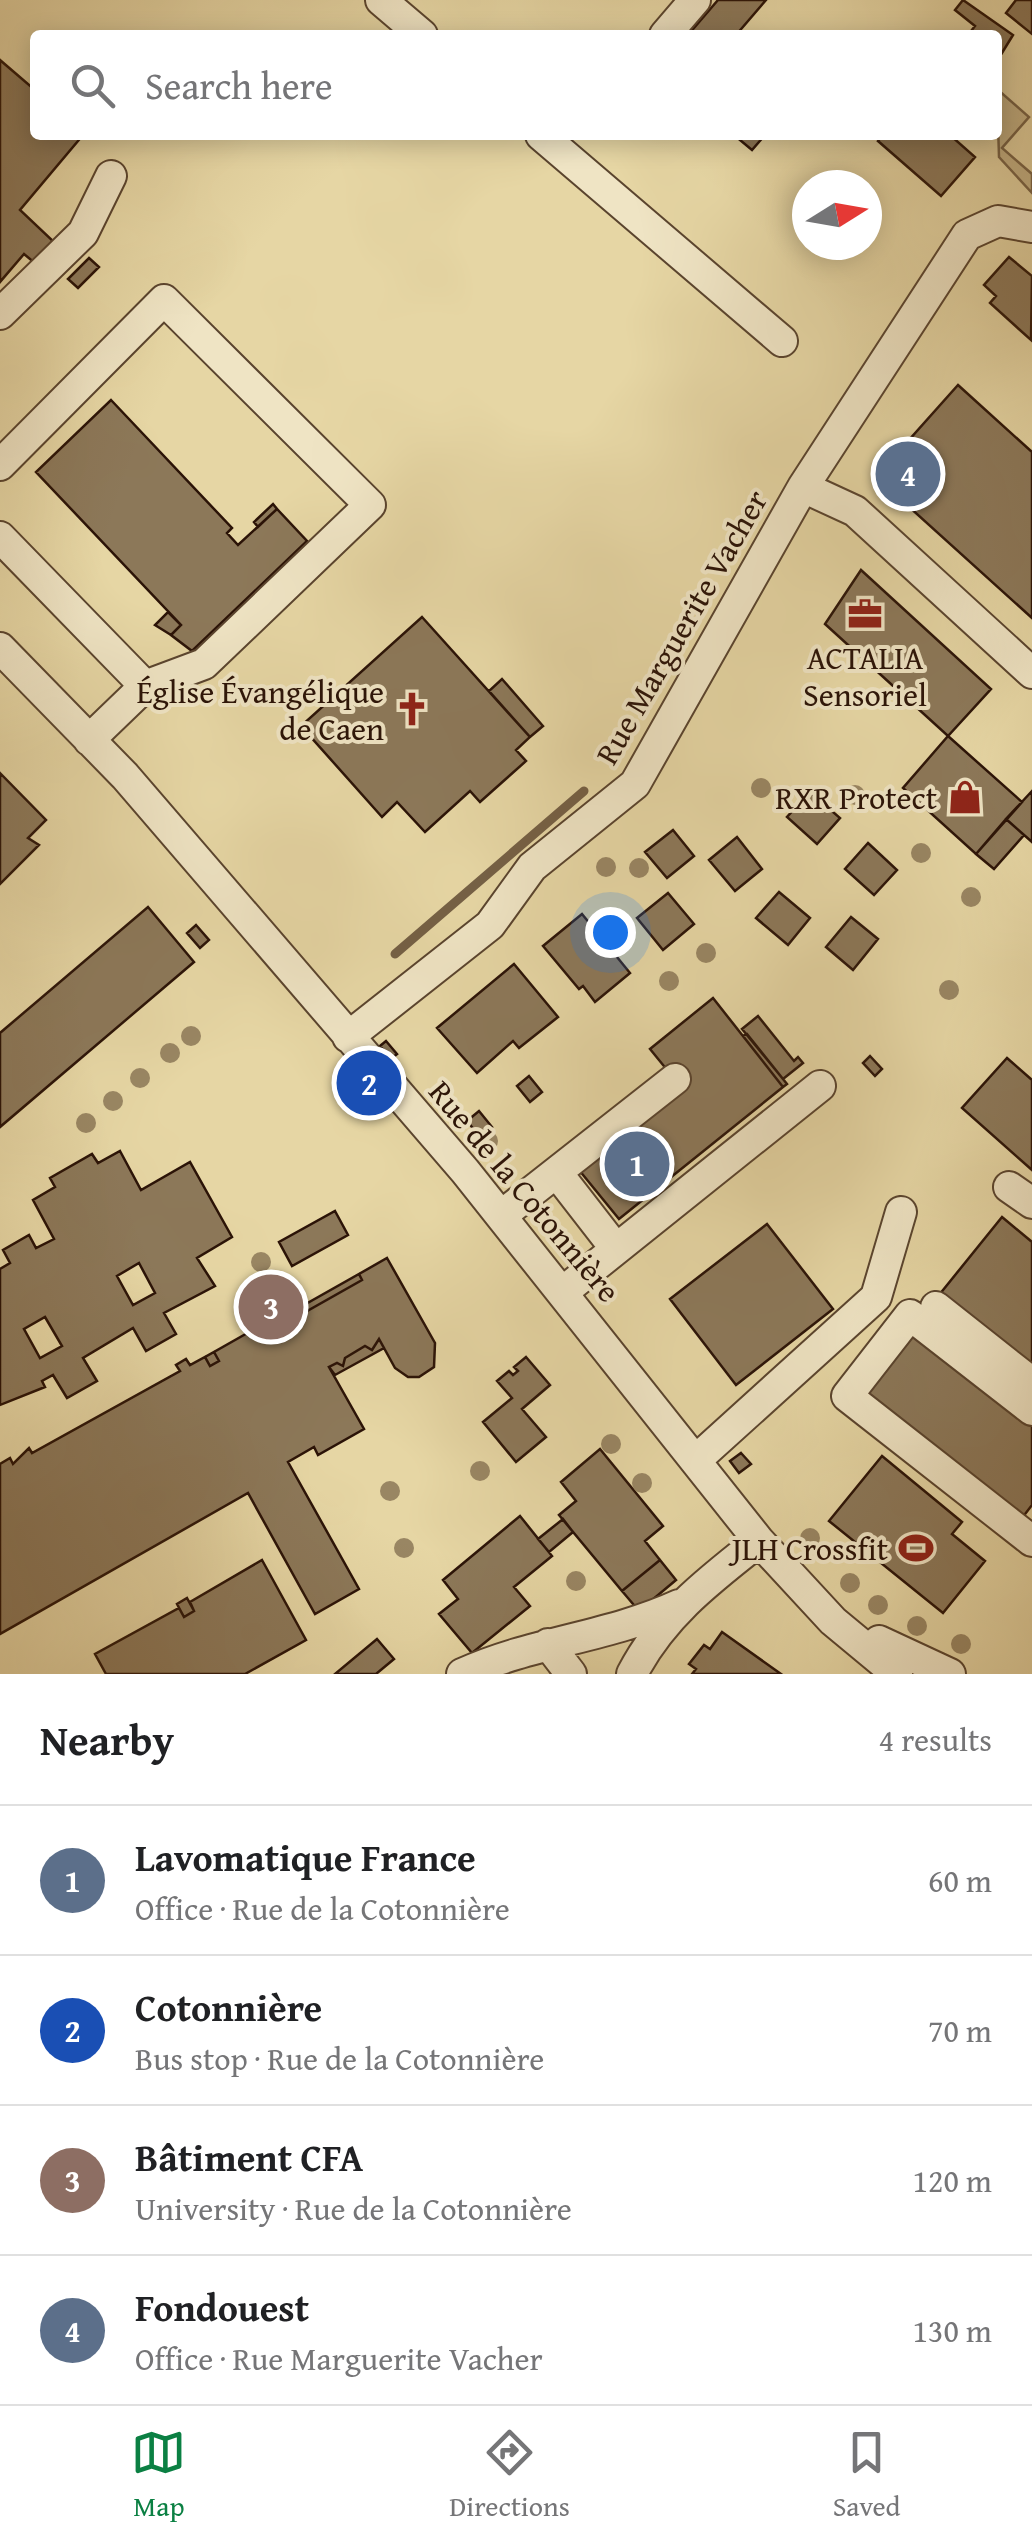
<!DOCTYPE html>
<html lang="en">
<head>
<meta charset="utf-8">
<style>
  :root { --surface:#fff; --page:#f2f2f2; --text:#202124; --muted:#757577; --line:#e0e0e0; --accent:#0b8043 }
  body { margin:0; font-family:"Gentium Book Plus",serif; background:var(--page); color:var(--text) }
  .compass { position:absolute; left:792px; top:170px; width:90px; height:90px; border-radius:50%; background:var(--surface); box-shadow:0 5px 25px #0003; rotate:79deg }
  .you { position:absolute; left:610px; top:932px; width:35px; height:35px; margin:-25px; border:8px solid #fff; border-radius:50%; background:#1a73e8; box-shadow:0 0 0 15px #1a73e833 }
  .badge { display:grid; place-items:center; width:65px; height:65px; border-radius:50%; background:var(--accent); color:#fff; font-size:32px; font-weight:700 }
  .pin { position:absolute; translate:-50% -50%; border:5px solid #fff; box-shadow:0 2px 10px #0006 }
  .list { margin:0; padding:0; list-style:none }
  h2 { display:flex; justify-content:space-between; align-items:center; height:130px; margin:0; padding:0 40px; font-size:42px }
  h2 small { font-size:32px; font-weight:400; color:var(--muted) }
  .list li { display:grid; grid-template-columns:65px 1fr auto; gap:30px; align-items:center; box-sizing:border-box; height:150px; padding:0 40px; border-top:2px solid var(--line) }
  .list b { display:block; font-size:38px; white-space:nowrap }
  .list p { margin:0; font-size:32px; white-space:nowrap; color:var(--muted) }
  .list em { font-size:32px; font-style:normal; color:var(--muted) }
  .icon { flex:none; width:55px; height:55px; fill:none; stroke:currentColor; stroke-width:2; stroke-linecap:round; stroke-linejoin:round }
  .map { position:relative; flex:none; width:1032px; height:1674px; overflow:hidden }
  .search { position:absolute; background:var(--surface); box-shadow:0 5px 25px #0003; left:30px; right:30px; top:30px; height:110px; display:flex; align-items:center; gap:25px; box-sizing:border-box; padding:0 35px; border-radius:10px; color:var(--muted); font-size:38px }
  .sheet { height:730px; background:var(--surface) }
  nav { display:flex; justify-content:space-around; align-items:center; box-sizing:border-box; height:140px; border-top:2px solid var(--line); background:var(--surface); font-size:28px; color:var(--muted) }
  nav a { display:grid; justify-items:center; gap:5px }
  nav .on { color:var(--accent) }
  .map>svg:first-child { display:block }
</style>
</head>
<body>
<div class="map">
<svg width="1032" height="1674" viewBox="0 0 1032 1674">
  <rect width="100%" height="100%" fill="#e6d6a4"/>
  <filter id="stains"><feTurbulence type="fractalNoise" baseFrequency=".002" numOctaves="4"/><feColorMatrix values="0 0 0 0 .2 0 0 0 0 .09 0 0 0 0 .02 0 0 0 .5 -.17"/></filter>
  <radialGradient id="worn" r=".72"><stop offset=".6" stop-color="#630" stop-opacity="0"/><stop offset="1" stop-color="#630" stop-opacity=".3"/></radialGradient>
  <path fill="#c6b589" stroke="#786448" stroke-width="2.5" d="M997,89L1029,117L1002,148L1032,174V193L999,157Z"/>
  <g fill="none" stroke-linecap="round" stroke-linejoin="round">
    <path stroke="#756045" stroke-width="9" d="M395,954L584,791"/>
  </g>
  <path fill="#8c7859" stroke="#2b1307" stroke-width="2.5" fill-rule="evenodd" d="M718,0H766L736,35H688Z
    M963,0L1013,35L997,61V35H968L975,26L955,10Z
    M1016,0H1032V34L1006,13Z
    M0,60L35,90V135H83L20,210L54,242L36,264L24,254L0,282Z
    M734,135H765L752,150Z
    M883,135H950L975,157L941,196L878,141Z
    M1009,257L1032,276L1031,340L990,303L996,296L984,285Z
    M89,258L99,267L78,288L68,279Z
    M958,385L1032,452V618L876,477Z
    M111,400L232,528L227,533L238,545L277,509L307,541L192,651L171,635L181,625L36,472Z
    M273,504L277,509L258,527L254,522Z
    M861,570L991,689L948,736L825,624Z
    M168,612L181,625L171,635L155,625Z
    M422,617L530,737L516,750L526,761L480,802L470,791L425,832L397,802L382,817L301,726Z
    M502,679L543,726L530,737L489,691Z
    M948,736L1022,802L976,854L903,788Z
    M0,773L46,820L28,838L39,845L0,884Z
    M1032,791V842L1006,819Z
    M810,792L840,818L817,844L787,817Z
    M1006,819L1024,835L994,869L976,854Z
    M673,830L694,856L667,878L645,852Z
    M737,837L762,869L735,891L709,860Z
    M868,843L897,870L874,895L845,869Z
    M779,892L810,918L788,945L756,918Z
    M668,893L694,924L663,950L637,918Z
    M148,907L194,962L0,1127V1033Z
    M582,914L630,973L595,1002L583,986L579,989L543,946Z
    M851,917L878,939L853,970L826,947Z
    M196,925L209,940L200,948L187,933Z
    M514,964L558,1017L519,1048L513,1041L477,1073L437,1028Z
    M713,998L783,1087L619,1219L579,1170L681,1087L650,1049Z
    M758,1016L794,1061L798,1057L803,1063L783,1079L742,1029Z
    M747,1034L787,1084L783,1087L743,1036Z
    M386,1041L397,1054L391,1059L380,1046Z
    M870,1056L882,1069L875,1076L863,1063Z
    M1007,1058L1032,1080V1170L962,1108Z
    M529,1076L542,1092L530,1102L517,1086Z
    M479,1111L492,1127L480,1137L467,1121Z
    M120,1151L141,1190L190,1162L232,1237L197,1258L215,1286L164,1313L176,1334L146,1351L133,1328L83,1358L97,1381L67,1398L53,1375L42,1381L45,1387L0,1405V1269L10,1263L3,1250L29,1235L36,1248L54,1239L33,1200L55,1187L50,1178L92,1154L98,1163ZM139,1263L155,1293L133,1305L117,1276ZM45,1317L62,1346L40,1358L24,1329Z
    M335,1211L348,1235L292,1266L279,1242Z
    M1002,1217L1032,1242V1371L939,1295Z
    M767,1224L833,1309L736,1385L670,1299Z
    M387,1258L435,1343L434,1367L419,1377H408L395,1368L379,1339L372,1350L365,1346L345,1358L343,1366L337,1363L329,1367L364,1429L318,1455L314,1447L288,1462L359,1589L315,1614L248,1493L0,1634V1464L10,1458L13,1464L29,1448L32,1453L180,1371L176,1365L186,1359L190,1365L205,1357L210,1366L219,1361L214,1352L295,1306L300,1315L362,1280L359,1274Z
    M359,1274L362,1280L300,1315L297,1309Z
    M915,1331L1032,1424V1505L1019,1522L864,1398Z
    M379,1339L384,1348L335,1375L329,1367L337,1363L343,1366L345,1358L365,1346L372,1350Z
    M214,1352L219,1361L210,1366L205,1357Z
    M526,1357L550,1385L522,1409L546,1437L516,1462L483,1422L512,1398L497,1381L509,1371L513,1375L518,1371L514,1367Z
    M600,1449L663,1526L645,1541L660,1560L622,1591L559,1515L576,1501L561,1482Z
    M741,1453L751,1464L739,1473L730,1461Z
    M882,1456L962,1522L952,1534L985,1561L943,1613L829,1521Z
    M520,1516L552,1556L514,1587L530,1606L472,1653L439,1614L458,1599L443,1580Z
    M563,1519L573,1532L549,1552L538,1539Z
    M262,1560L306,1640L245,1674H106L95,1654L179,1608L184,1617L194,1611L190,1602Z
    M660,1560L676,1580L639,1611L622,1591Z
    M187,1598L194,1611L184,1617L177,1604Z
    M722,1632L781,1674H692L696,1669L689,1664L704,1645L710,1649Z
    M377,1639L394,1659L376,1674H335Z"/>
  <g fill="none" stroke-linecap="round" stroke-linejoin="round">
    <g stroke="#5a442e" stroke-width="34">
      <path id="minor" d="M381,0L422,35
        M665,35L695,0
        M541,135L782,341
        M0,314L83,233L111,176
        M0,465L164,300L370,505L204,664L145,686L89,740
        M803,487L855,511L1032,673
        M0,537L145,686
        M0,648L125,776L465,1171L759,1541L833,1621L897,1674
        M348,1037L490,925L532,867L635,784L803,487L967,235L998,221L1032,227
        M557,1173L616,1249
        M1009,1187L1032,1203
        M502,1215L675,1079
        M564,1291L820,1086
        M936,1307L1032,1383
        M1032,1410L910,1315L847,1396L1032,1541
        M696,1460L876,1297L901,1212
        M879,1641L950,1674
        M548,1644L571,1674
        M462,1674C532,1642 609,1637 679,1605
        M632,1674C662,1616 708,1581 759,1541"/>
    </g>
    <use href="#minor" stroke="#efe4c4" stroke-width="30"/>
  </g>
  <g fill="#998663">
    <circle cx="761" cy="788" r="10"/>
    <circle cx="855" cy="795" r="10"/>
    <circle cx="921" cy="853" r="10"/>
    <circle cx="606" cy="867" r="10"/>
    <circle cx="639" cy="868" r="10"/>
    <circle cx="971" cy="897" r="10"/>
    <circle cx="706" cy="953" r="10"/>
    <circle cx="669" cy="981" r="10"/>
    <circle cx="949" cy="990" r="10"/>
    <circle cx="191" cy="1036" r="10"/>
    <circle cx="170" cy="1053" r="10"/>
    <circle cx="140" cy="1078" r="10"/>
    <circle cx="113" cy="1101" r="10"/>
    <circle cx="86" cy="1123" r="10"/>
    <circle cx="488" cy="1141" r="10"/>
    <circle cx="261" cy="1262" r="10"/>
    <circle cx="611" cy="1444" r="10"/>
    <circle cx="480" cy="1471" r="10"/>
    <circle cx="642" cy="1483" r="10"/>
    <circle cx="390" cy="1491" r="10"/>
    <circle cx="810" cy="1538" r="10"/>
    <circle cx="404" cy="1548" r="10"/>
    <circle cx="576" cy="1581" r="10"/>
    <circle cx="850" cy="1583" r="10"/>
    <circle cx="878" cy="1605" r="10"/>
    <circle cx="917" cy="1626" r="10"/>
    <circle cx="961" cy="1644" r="10"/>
  </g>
  <defs>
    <g id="office-bare" transform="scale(2.7)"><path d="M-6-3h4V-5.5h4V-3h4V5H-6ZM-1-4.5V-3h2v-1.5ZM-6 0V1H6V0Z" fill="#8f2418" stroke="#efe4c4" stroke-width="2.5" paint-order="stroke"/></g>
    <g id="church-bare" transform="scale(2.7)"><path d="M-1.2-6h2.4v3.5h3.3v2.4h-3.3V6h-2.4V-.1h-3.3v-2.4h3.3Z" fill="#8f2418" stroke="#efe4c4" stroke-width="2.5" paint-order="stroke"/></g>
    <g id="shop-bare" transform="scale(2.7)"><path d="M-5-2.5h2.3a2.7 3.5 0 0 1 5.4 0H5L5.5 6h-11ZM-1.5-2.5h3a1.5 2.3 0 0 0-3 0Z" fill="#8f2418" stroke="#efe4c4" stroke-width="2.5" paint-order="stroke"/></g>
    <g id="stadium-bare" transform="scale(2.7)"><path d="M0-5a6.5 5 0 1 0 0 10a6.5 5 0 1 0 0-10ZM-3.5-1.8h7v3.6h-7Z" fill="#8f2418" stroke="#efe4c4" stroke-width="2.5" paint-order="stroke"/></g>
  </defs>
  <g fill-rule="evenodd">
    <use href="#office-bare" x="865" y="614"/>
    <use href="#church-bare" x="412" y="709"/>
    <use href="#shop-bare" x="965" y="797"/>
    <use href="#stadium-bare" x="916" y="1548"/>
  </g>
  <g text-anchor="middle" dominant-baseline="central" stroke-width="8" stroke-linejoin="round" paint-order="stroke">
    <g font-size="32" fill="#2b1307" stroke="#efe4c4">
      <text transform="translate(681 627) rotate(-60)">Rue Marguerite Vacher</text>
      <text transform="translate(525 1191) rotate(50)">Rue de la Cotonnière</text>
    </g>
    <g font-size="32" fill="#2b1307" stroke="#efe4c4" text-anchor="end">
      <text x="865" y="657" text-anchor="middle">ACTALIA<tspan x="865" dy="37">Sensoriel</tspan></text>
      <text x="384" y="691">Église Évangélique<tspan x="384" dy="37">de Caen</tspan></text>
      <text x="937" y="797">RXR Protect</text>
      <text x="888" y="1548">JLH Crossfit</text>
    </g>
  </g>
  <rect width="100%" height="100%" filter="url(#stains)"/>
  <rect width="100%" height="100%" fill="url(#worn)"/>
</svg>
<svg class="compass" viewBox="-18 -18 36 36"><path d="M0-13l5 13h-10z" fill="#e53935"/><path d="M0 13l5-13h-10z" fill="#757577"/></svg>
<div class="you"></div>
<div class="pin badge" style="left:637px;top:1164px;background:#5c6f8a">1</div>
<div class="pin badge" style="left:369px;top:1083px;background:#1a4fb4">2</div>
<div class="pin badge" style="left:271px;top:1307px;background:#8d6e63">3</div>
<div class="pin badge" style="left:908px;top:474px;background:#5c6f8a">4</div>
<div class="search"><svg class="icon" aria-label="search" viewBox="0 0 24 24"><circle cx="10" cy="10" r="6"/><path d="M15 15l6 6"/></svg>Search here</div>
</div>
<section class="sheet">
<h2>Nearby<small>4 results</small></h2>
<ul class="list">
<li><span class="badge" style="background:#5c6f8a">1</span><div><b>Lavomatique France</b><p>Office · Rue de la Cotonnière</p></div><em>60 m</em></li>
<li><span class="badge" style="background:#1a4fb4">2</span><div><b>Cotonnière</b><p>Bus stop · Rue de la Cotonnière</p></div><em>70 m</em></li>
<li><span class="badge" style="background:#8d6e63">3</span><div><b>Bâtiment CFA</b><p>University · Rue de la Cotonnière</p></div><em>120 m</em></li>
<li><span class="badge" style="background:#5c6f8a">4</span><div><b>Fondouest</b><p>Office · Rue Marguerite Vacher</p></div><em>130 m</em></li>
</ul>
</section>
<nav>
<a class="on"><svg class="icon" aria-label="map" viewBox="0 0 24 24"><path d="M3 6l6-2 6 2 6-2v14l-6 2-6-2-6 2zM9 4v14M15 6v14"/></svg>Map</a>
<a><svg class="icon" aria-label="directions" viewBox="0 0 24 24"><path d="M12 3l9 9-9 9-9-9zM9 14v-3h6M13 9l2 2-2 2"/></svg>Directions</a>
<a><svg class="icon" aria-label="saved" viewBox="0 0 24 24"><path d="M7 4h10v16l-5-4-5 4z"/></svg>Saved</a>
</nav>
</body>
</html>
